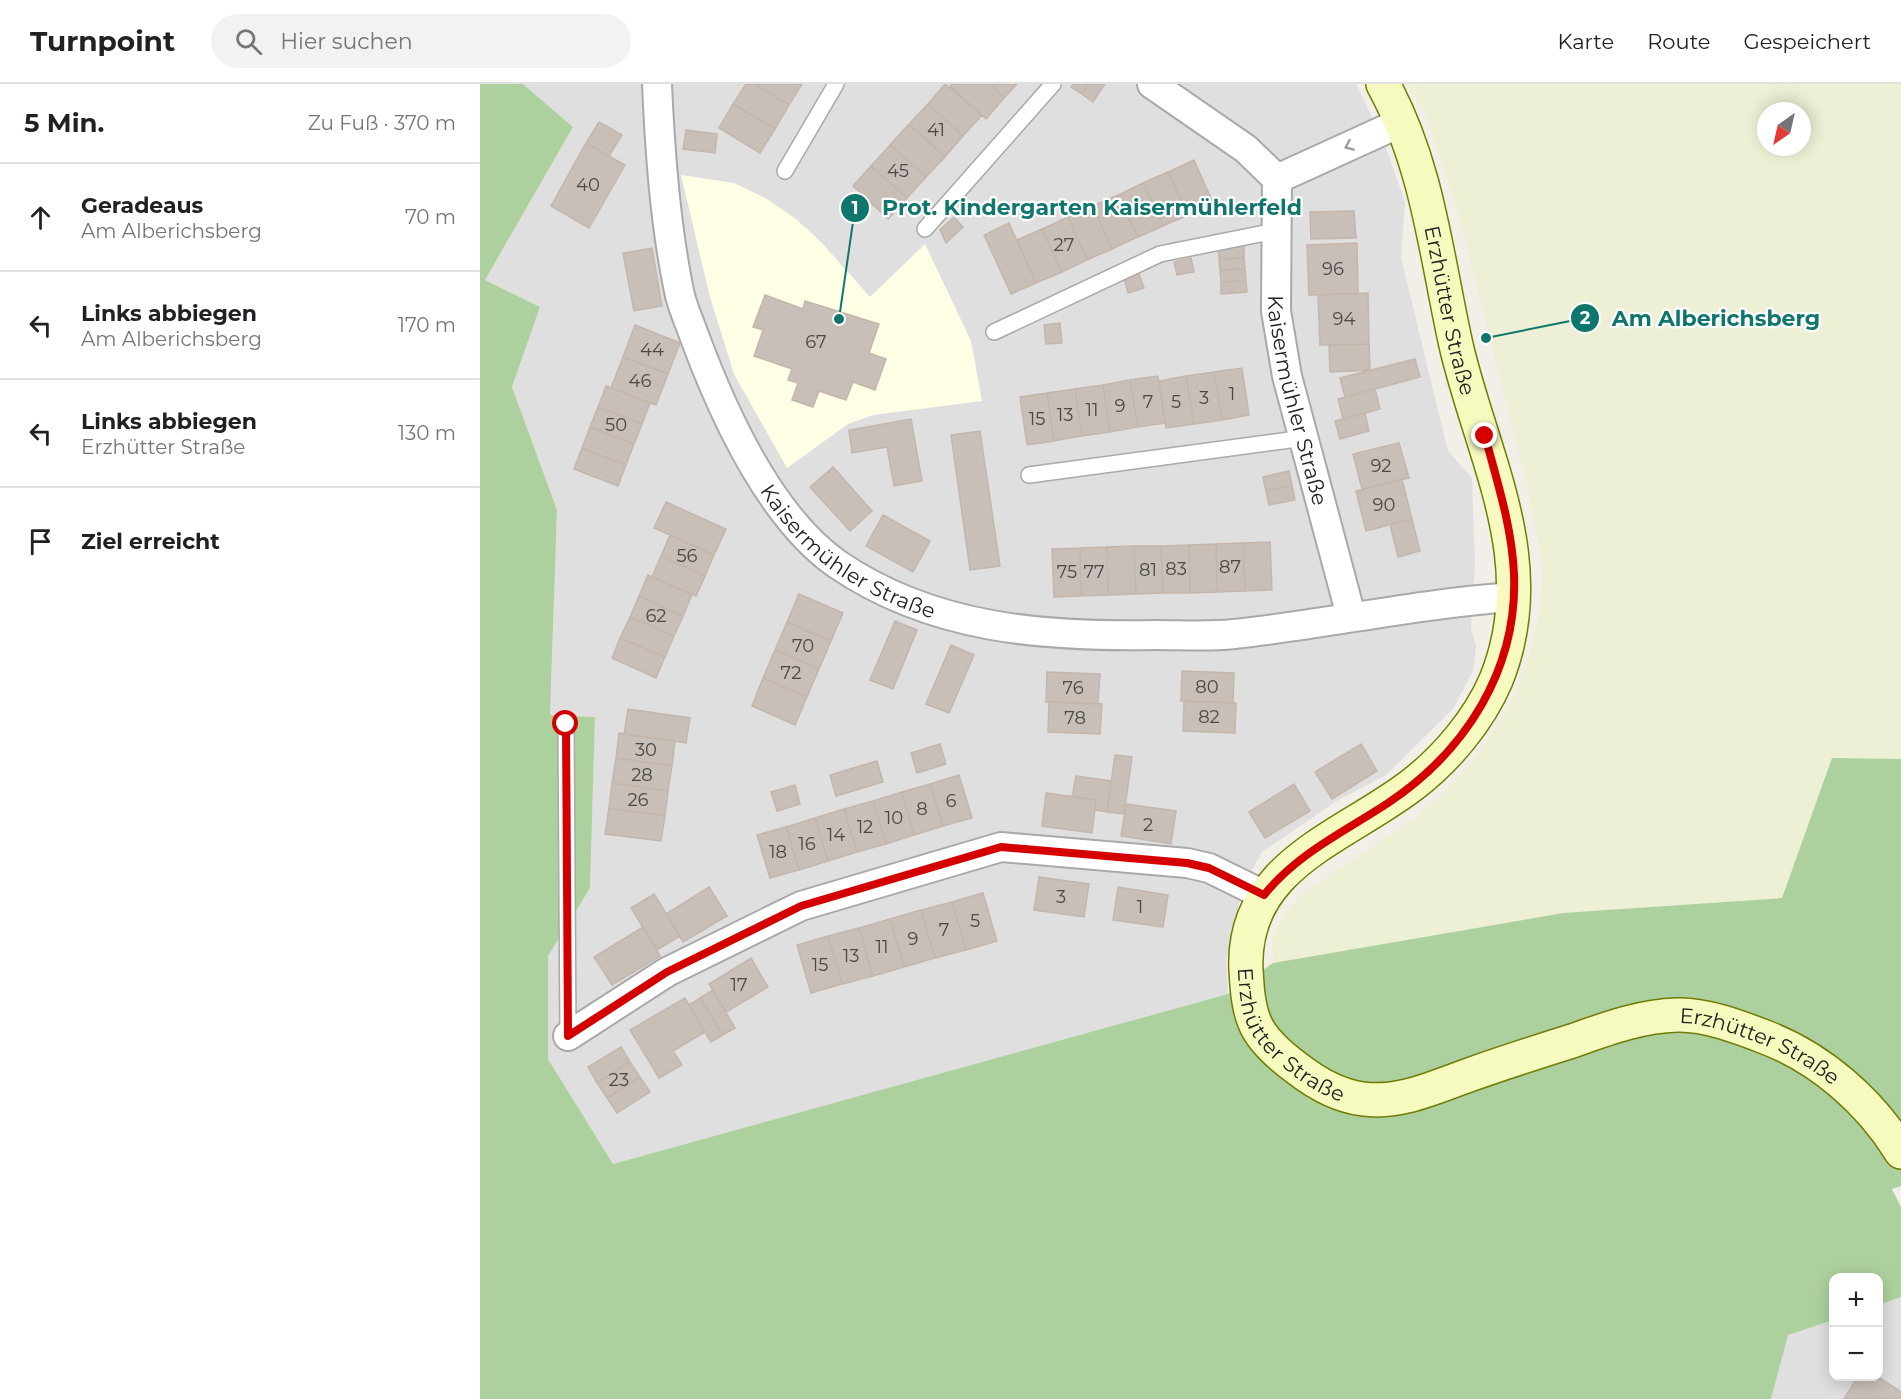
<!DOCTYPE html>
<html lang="de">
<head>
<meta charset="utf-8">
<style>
  :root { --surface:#fff; --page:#f2f2f2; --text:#202124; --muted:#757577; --line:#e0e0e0 }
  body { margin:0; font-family:Montserrat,sans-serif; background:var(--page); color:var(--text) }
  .controls { position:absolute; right:18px; bottom:18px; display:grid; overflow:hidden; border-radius:12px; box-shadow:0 3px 15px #0003 }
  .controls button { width:54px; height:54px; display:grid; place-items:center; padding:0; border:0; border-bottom:2px solid var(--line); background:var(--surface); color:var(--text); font:30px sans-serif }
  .compass { position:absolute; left:1277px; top:18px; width:54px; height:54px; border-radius:50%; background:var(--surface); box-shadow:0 3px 15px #0003; rotate:214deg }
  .stop { position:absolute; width:18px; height:18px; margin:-14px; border:4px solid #d40000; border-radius:50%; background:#fff }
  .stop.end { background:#d40000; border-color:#fff; box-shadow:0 2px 6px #0008 }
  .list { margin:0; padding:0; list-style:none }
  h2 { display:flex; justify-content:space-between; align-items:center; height:78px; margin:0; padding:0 24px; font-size:26px }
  h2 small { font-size:20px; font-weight:400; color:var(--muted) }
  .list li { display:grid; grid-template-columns:39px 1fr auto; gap:18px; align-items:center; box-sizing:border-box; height:108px; padding:0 24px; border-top:2px solid var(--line) }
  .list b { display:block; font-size:22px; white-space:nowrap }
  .list p { margin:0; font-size:20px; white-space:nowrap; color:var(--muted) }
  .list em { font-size:20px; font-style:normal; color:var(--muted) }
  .icon { flex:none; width:33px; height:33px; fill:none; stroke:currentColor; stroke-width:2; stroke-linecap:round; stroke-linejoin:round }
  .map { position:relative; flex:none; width:1421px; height:1315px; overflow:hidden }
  header { display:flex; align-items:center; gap:36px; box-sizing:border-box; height:84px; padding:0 30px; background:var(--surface); border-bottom:2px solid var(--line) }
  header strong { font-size:28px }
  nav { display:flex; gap:33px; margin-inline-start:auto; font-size:21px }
  .search { width:420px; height:54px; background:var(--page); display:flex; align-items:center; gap:15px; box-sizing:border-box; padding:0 21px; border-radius:33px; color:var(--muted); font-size:22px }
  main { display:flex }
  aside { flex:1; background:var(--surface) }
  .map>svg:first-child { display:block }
</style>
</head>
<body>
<header>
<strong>Turnpoint</strong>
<div class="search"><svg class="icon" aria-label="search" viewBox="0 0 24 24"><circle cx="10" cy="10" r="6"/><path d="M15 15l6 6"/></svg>Hier suchen</div>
<nav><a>Karte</a><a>Route</a><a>Gespeichert</a></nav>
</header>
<main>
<aside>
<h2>5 Min.<small>Zu Fuß · 370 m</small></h2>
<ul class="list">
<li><svg class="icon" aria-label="ahead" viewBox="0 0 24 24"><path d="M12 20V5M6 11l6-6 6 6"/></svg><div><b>Geradeaus</b><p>Am Alberichsberg</p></div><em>70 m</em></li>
<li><svg class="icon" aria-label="left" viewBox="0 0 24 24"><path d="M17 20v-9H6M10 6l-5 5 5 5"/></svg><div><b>Links abbiegen</b><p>Am Alberichsberg</p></div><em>170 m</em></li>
<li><svg class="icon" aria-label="left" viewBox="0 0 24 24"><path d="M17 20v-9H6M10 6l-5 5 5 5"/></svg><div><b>Links abbiegen</b><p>Erzhütter Straße</p></div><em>130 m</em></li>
<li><svg class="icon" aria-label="arrive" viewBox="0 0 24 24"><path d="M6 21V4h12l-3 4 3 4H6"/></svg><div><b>Ziel erreicht</b></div></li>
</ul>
</aside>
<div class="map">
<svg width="1421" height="1315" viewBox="0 0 1421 1315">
  <rect width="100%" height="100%" fill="#f2efe9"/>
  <path fill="#e0dfdf" d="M43,0H876L904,58L925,118L921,174L968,367L992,394L995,481L991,544L996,562L993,587L973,625L906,691L857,717L782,768L763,802L746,880L748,910L133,1080L68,975V872L110,804L115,633L70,631L77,426L32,303L60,223L5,196L93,43Z
    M1421,1213V1315H1291L1307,1251L1353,1236L1354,1292H1398L1399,1221Z"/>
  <path fill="#ffffe5" d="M201,91L254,99L287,115L316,135L342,159L390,213L445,160L491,257L502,317L393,331L368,340L307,384L254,290L230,213Z"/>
  <path fill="#eef0d5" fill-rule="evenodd" d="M928,0H1421V675L1352,674L1302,814L1083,829L793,879L792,854L805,830L824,808L931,737L968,706L999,668L1025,629L1038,601L1050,568L1060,527L1062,479L1048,405L977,124L947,35ZM1286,27H1322V63H1286Z"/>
  <path fill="#add19e" d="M0,0H43L93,43L5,196L60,223L32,303L77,426L70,631L115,633L110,804L68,872V975L133,1080L748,910L793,879L1083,829L1302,814L1352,674L1421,675V1102L1412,1105L1421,1123V1213L1399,1221L1398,1194H1354L1353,1236L1308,1251L1291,1315H0Z"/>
  <path fill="#c7bfb8" stroke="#c4b6ab" stroke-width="1.5" d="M266,0H275L309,21L295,45L253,20Z
    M275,0H322L309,21Z
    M465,0L502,31L483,52L448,20Z
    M472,0H510L524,14L506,35L470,2Z
    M510,0H537L524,14Z
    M593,0H609L602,10L591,3Z
    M609,0H625L613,18L602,10Z
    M253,20L295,45L280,69L239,44Z
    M448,20L483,52L465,73L429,40Z
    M119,38L142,51L129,72L106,59Z
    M429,40L465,73L446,93L410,61Z
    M206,46L237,50L235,69L203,65Z
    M106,59L145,81L109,144L71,122Z
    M410,61L446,93L427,114L391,82Z
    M714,76L733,119L708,131L688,88Z
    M391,82L427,114L408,135L373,102Z
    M688,88L708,131L683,142L663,99Z
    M663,99L683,142L658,153L638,111Z
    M638,111L658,153L632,165L613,122Z
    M613,122L632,165L607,176L588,133Z
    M874,127L876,154L831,155L830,128Z
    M474,133L483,143L466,159L460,146Z
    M588,133L607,176L582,188L562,145Z
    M529,139L556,199L531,210L504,151Z
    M562,145L582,188L556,199L537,156Z
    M877,159L878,210L829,211L827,161Z
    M764,162V174L739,175L738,164Z
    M172,164L182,222L154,227L143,169Z
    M711,174L714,188L697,191L694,178Z
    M764,174L765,185L740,186L739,175Z
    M765,185L766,197L741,198L740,186Z
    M659,190L664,204L648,209L644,194Z
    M766,197L767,208L741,210V198Z
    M888,209L889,260L840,261L838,211Z
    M285,211L323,225L325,217L399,240L389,269L406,275L395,306L373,298L366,316L339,307L333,323L312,316L318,299L308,296L312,285L274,272L283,246L273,243Z
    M580,239L582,259L566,260L564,241Z
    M155,241L200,259L188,290L143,273Z
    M889,260L890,286L850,288L849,261Z
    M143,273L188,290L176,321L131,304Z
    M935,275L940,293L865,313L860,294Z
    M762,284L769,331L742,336L734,288Z
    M734,288L742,336L714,340L706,292Z
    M678,292L685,339L658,343L650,296Z
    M706,292L714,340L686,344L679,297Z
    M650,296L658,343L630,348L623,301Z
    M623,301L630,348L602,352L595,305Z
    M126,302L170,319L162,340L118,323Z
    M595,305L602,352L574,357L567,309Z
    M895,305L900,325L863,335L858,315Z
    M567,309L574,357L547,361L540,313Z
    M118,323L162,340L154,360L110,343Z
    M885,329L889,347L860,355L855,337Z
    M431,335L442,397L414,402L407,363L372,369L369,346Z
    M110,343L154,360L146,381L102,364Z
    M500,347L520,482L490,486L471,351Z
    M919,359L929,394L882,405L873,370Z
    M102,364L146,381L138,402L94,385Z
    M353,383L392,427L370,447L330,403Z
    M809,387L812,401L786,407L783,393Z
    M922,395L932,435L886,447L876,407Z
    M812,401L815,416L789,421L786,407Z
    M186,418L246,445L234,471L174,444Z
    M403,431L450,457L433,488L386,462Z
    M932,435L940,467L918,473L910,440Z
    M190,451L234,471L225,492L181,472Z
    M790,458L792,506L765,507L763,459Z
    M763,459L765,507L737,508L736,460Z
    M736,460L737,508L710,509L709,461Z
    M709,461L710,509H683L681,462Z
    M654,462L656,510L628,511L627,463Z
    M654,462H681L683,509L656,510Z
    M627,463L628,511L601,512L600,464Z
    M600,464L601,512L574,513L572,465Z
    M181,472L225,492L216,512L172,493Z
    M168,491L212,511L203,532L159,512Z
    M319,510L363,529L351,557L307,538Z
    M159,512L203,532L194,552L150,533Z
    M150,533L194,552L185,573L140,554Z
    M415,537L437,546L413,605L390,596Z
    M307,538L351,557L339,585L295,566Z
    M140,554L185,573L176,594L132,574Z
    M471,561L494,571L469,629L446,620Z
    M295,566L339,585L327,613L283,594Z
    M702,587L754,589L753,619L701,617Z
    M567,588L620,590L618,620L566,618Z
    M283,594L327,613L315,641L272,622Z
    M704,617L756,619L755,649L703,647Z
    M569,618L622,620L620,650L568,648Z
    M148,625L210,634L206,659L144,650Z
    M139,649L195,657L192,682L136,674Z
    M460,660L466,680L437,689L431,669Z
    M881,660L897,687L852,715L835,688Z
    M635,671L652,673L644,730L627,728Z
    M136,674L192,682L188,707L132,699Z
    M397,677L403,698L356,712L350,691Z
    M479,691L492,734L463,742L450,700Z
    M596,692L631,697L627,728L615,726L616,716L592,713Z
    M132,699L188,707L185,732L129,724Z
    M450,700L463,742L434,751L422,708Z
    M814,700L830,727L785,754L769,728Z
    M315,701L320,720L297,727L291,708Z
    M422,708L434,751L406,760L393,717Z
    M566,709L616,716L612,749L562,742Z
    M393,717L406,760L377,768L364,725Z
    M646,720L696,727L691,760L641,752Z
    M129,724L185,732L181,757L125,750Z
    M364,725L377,768L348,777L335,734Z
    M335,734L348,777L319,786L306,743Z
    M306,743L319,786L290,794L277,751Z
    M559,793L609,800L604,833L554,826Z
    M229,803L247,832L203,858L186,830Z
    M638,803L688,811L683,843L633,836Z
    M503,809L517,857L486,866L472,818Z
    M174,810L200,852L177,866L151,824Z
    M472,818L486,866L455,874L441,826Z
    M441,826L455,874L424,883L410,835Z
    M410,835L424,883L393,892L379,844Z
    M163,843L180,872L132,901L114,873Z
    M379,844L393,892L362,900L348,852Z
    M348,852L362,900L331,909L317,861Z
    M271,874L288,903L246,928L229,900Z
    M233,906L255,944L243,951L220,914Z
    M205,914L225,948L193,967L202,981L179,994L150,946Z
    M220,914L243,951L231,958L209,921Z
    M141,963L150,978L117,999L108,983Z
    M150,978L160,993L127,1014L117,999Z
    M160,993L170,1008L137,1029L127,1014Z
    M1378,1292H1397L1421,1308V1315H1364Z"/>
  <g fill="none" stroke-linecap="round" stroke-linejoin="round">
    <g stroke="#a9a9a9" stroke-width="18">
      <path id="lane" d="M305,87L356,0
        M445,145L573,0
        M514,248L680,170L795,147
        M549,391L825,354
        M86,640L88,952"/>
    </g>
    <g stroke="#a9a9a9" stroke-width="32">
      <g id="street">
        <path id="s1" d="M177,0C180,69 185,140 199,207C202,223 210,239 215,254C243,329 289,432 357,480C452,545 563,553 675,551C701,551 728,553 754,550C848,540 940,519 1034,513"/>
        <path id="s2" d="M672,0L766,65L797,95L796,227L807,292L871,532"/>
        <path d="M797,95L922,38"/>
        <path d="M88,952L187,888L321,822L521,763L707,779L729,784L784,811"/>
      </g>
    </g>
    <g stroke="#707d05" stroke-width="36">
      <g id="secondary">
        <path id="s3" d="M903,0C948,82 956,171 976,261C1002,374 1064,478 1016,596C999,636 966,675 932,701C863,754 761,781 766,886C767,903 768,923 775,939C782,956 803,974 818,985C836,999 860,1012 883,1015C920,1020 955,1003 989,991C1023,979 1057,968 1092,957C1126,945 1160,932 1197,931C1225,930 1259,943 1285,953C1340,974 1390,1017 1421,1068"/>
      </g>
    </g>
    <use href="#lane" stroke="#fff" stroke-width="15"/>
    <use href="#street" stroke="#fff" stroke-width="28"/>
    <use href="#secondary" stroke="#f7fabf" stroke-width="33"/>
  </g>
  <defs><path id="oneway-chevron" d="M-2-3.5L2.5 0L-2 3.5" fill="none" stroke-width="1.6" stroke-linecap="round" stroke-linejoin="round" transform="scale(1.5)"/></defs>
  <use stroke="#9c9c9c" href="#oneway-chevron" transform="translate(869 62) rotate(156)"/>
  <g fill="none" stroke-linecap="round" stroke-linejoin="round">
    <path stroke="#d40000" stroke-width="8" d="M86,640L88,952L187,888L321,822L521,763L707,779L729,784L784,811C818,769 864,748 908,719C986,667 1038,585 1034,490C1032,443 1017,397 1005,352"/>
  </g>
  <g text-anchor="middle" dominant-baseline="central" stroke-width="4.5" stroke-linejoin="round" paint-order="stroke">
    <g font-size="18" fill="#4b4948">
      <text x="456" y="46">41</text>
      <text x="418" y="87">45</text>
      <text x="108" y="101">40</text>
      <text x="584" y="161">27</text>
      <text x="853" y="185">96</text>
      <text x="864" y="235">94</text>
      <text x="336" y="258">67</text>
      <text x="172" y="266">44</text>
      <text x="160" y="297">46</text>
      <text x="752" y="310">1</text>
      <text x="724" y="314">3</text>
      <text x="668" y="318">7</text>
      <text x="696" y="318">5</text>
      <text x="640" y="322">9</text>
      <text x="612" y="326">11</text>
      <text x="585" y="331">13</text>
      <text x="557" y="335">15</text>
      <text x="136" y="341">50</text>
      <text x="901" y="382">92</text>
      <text x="904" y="421">90</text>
      <text x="207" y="472">56</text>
      <text x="750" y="483">87</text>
      <text x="696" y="485">83</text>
      <text x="668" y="486">81</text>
      <text x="587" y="488">75</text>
      <text x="614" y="488">77</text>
      <text x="176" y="532">62</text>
      <text x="323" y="562">70</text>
      <text x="311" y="589">72</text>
      <text x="727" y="603">80</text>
      <text x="593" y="604">76</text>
      <text x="729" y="633">82</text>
      <text x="595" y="634">78</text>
      <text x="166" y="666">30</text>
      <text x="162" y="691">28</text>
      <text x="158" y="716">26</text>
      <text x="471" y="717">6</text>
      <text x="442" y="725">8</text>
      <text x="414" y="734">10</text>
      <text x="668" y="741">2</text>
      <text x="385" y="743">12</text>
      <text x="356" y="751">14</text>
      <text x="327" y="760">16</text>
      <text x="298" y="768">18</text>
      <text x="581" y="813">3</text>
      <text x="660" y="823">1</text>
      <text x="495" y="837">5</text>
      <text x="464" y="846">7</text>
      <text x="433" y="855">9</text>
      <text x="402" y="863">11</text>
      <text x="371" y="872">13</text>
      <text x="340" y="881">15</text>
      <text x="259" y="901">17</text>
      <text x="139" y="996">23</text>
    </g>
    <g font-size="21" fill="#222" stroke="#fff">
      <text stroke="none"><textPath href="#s3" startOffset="237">Erzhütter Straße</textPath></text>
      <text stroke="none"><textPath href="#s2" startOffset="381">Kaisermühler Straße</textPath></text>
      <text stroke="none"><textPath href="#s1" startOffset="530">Kaisermühler Straße</textPath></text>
      <text stroke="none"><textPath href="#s3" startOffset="1100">Erzhütter Straße</textPath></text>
      <text stroke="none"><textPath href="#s3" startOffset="1622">Erzhütter Straße</textPath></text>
    </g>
  </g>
  <path fill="none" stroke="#0f766e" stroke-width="2" d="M359 235L375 124M1006 254L1105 234"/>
  <g fill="#0f766e" stroke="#fff" stroke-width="2">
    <circle cx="359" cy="235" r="6"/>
    <circle cx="1006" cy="254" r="6"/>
    <circle cx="375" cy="124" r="15"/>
    <circle cx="1105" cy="234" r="15"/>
  </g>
  <g font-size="18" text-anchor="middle" font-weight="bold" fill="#fff">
    <text x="375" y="130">1</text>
    <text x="1105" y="240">2</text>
  </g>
  <g font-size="22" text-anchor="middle" font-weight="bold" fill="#0f766e" stroke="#fff" stroke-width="4.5" stroke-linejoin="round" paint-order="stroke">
    <text x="612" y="131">Prot. Kindergarten Kaisermühlerfeld</text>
    <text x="1236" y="242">Am Alberichsberg</text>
  </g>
</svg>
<div class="controls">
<button>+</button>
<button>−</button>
</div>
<svg class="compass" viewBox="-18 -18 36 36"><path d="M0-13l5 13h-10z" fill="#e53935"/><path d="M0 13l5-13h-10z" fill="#757577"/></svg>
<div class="stop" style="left:86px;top:640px"></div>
<div class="stop end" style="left:1005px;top:352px"></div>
</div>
</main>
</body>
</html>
